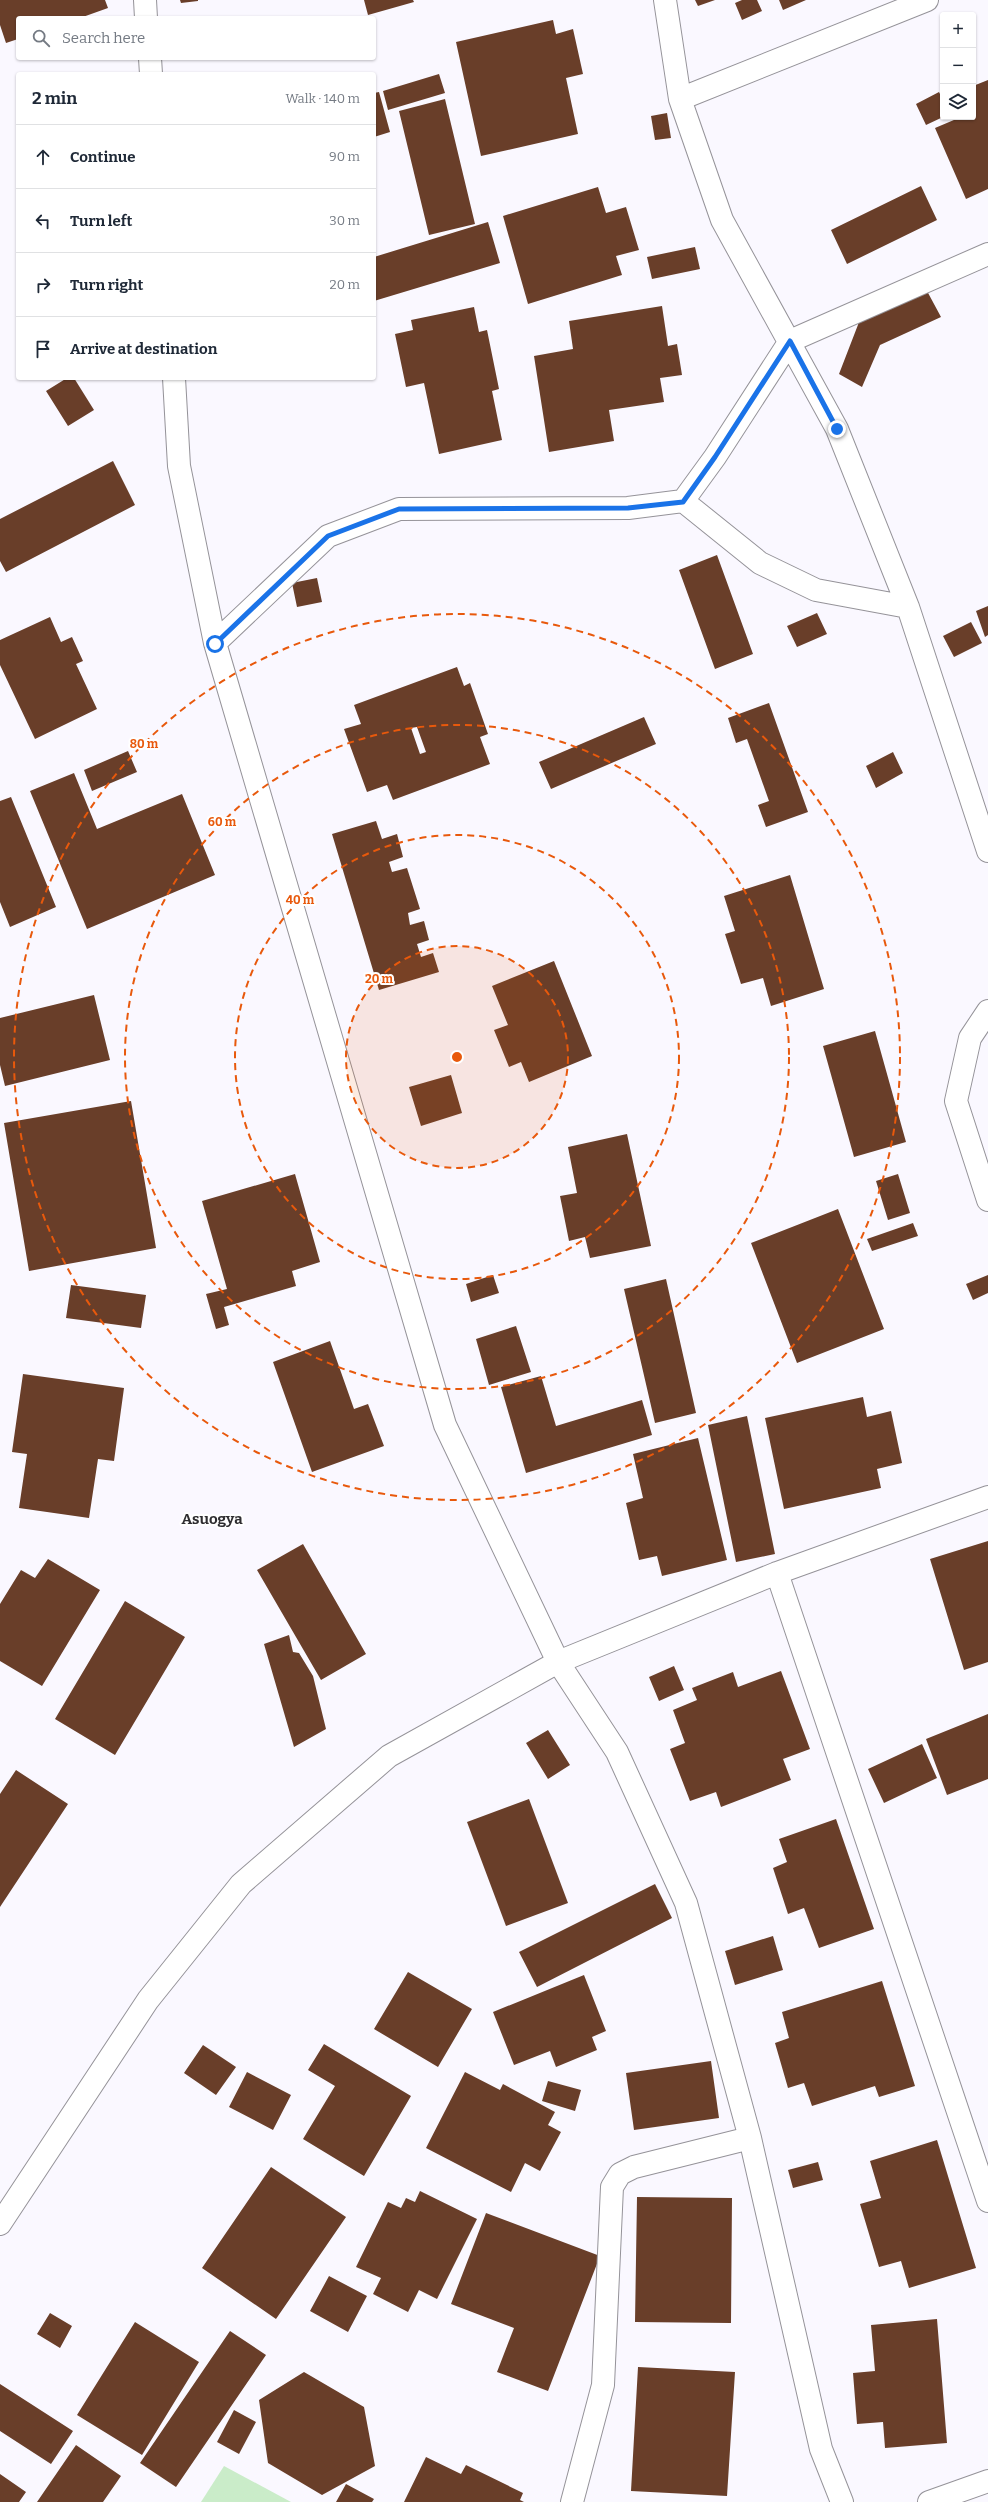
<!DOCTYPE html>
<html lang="en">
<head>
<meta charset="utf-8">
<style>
  :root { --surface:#fff; --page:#f6f6f7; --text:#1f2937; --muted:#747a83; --line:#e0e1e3 }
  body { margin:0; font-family:Bitter,serif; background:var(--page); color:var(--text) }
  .controls { position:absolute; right:12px; top:12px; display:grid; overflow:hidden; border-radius:4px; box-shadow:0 1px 3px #0004 }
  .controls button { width:36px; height:36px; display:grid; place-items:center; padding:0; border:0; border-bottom:1px solid var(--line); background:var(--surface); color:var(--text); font:20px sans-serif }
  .stop { position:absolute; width:12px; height:12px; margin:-9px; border:3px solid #1a73e8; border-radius:50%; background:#fff }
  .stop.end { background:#1a73e8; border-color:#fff; box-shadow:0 1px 4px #0008 }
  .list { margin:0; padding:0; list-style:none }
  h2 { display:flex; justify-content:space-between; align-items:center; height:52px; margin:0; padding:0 16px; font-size:17px }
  h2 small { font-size:13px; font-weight:400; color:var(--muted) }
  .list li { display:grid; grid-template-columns:26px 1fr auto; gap:12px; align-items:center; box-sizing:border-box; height:64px; padding:0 16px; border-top:1px solid var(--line) }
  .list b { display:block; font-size:15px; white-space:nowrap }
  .list em { font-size:13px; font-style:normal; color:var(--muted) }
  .icon { flex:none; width:22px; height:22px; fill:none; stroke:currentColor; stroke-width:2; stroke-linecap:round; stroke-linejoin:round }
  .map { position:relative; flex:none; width:988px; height:2502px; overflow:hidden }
  .search { position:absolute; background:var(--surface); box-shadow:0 1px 3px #0004; left:16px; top:16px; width:360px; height:44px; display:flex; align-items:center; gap:10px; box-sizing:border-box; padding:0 14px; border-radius:4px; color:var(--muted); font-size:15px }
  .panel { position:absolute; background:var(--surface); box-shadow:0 1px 3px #0004; left:16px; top:72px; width:360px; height:308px; border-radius:4px }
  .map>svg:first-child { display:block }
</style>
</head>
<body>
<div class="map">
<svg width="988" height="2502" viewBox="0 0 988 2502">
  <rect width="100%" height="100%" fill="#faf8ff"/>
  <path fill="#caecc9" d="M224,2466L291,2502H201Z"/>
  <path fill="#693e29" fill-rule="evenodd" d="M0,0H105L108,8L80,18H18V39L6,43L0,25Z
    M180,0H198V1L181,3Z
    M364,0H413L414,2L368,15Z
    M695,0H715L698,6Z
    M742,0H757L762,11L742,20L735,3Z
    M779,0H806L783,10Z
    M553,20L556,34L573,29L583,74L566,78L578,134L481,156L456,42Z
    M439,74L445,93L388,110L383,91Z
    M988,80V189L966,199L935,128L961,117H973V86Z
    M379,92L390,132L374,137V93Z
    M939,92L943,100V117L926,125L916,104Z
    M445,99L475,224L429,235L399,111Z
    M667,113L671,138L655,140L651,116Z
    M921,186L937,220L847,264L831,230Z
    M598,187L606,213L626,207L639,250L616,256L622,275L528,304L503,216Z
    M488,222L500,263L374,301V257Z
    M695,247L700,269L652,279L647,257Z
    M927,291L941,317L880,345L862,387L839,374L861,317Z
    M662,306L668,346L677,344L682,375L660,378L664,402L609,410L614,441L549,452L534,356L573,349L569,321Z
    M474,307L479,332L487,330L499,389L492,391L502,440L439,454L424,383L406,387L395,334L413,330L411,320Z
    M67,378H74L94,410L68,426L46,391Z
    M113,461L135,505L6,572L0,561V519Z
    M717,555L753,654L715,669L679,570Z
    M317,578L322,602L297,607L292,583Z
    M988,606V635L985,637L976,611Z
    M817,613L827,634L797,647L787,626Z
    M50,617L61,642L72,637L83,661L76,664L97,709L35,739L0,665V640Z
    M971,622L982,643L954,657L943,636Z
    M457,667L464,686L470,683L488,734L480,737L490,764L393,800L387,785L367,792L344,729L361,724L354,705ZM417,727L426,752L420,754L411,728Z
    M769,703L808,812L766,827L758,805L769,801L747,739L736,743L728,718Z
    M644,717L656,744L551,789L539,762Z
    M128,751L137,772L92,791L84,770Z
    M893,752L903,773L876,788L866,766Z
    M74,773L97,829L182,794L215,875L87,929L30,791Z
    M11,797L56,907L10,927L0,902V801Z
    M376,821L382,839L397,834L403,857L389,862L392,872L407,868L420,909L408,913L410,925L424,921L429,940L417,944L421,957L433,953L439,972L379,990L332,834Z
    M790,875L824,989L771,1006L763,978L741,984L725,934L735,931L724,896Z
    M554,961L592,1056L529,1082L521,1062L509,1067L494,1030L508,1025L492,986Z
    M94,995L110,1060L5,1086L0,1065V1018Z
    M875,1031L906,1142L854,1157L823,1046Z
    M451,1075L462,1113L421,1126L409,1087Z
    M131,1101L156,1248L29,1271L4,1123Z
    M627,1134L651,1246L590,1258L585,1237L569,1241L560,1196L577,1193L568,1147Z
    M295,1174L320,1262L292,1271L296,1286L224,1307L229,1325L216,1329L206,1294L227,1289L202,1201Z
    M898,1174L910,1213L888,1220L876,1181Z
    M838,1209L884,1329L797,1363L751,1243Z
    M913,1223L918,1236L872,1251L867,1239Z
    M493,1275L499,1293L471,1302L466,1284Z
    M988,1275V1293L973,1300L966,1284Z
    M666,1279L696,1413L655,1423L624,1289Z
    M71,1285L146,1295L141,1328L66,1318Z
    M516,1326L531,1372L489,1385L476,1339Z
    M330,1341L354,1409L368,1404L384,1446L312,1472L273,1362Z
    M23,1374L124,1388L114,1461L98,1459L89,1518L19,1508L27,1454L12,1452Z
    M541,1376L556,1426L642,1400L652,1435L526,1473L501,1387Z
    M863,1397L867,1417L891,1411L902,1463L877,1469L881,1488L784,1509L765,1418Z
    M747,1416L775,1554L736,1562L708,1425Z
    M698,1438L727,1560L662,1576L657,1556L639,1560L626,1503L643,1498L633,1454Z
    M988,1541V1662L964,1670L930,1559Z
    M303,1544L366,1654L321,1680L257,1570Z
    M48,1559L100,1590L42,1686L0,1661V1604L21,1570L35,1578Z
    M125,1601L185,1637L115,1755L55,1719Z
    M289,1635L293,1652L299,1653L313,1676L326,1729L294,1747L264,1644Z
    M674,1666L684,1690L659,1701L649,1677Z
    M781,1671L810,1749L783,1759L791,1780L721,1807L716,1792L690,1801L670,1749L685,1743L673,1710L697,1700L692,1688L733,1672L738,1687Z
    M988,1714V1779L947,1795L926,1739Z
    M548,1730L570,1765L548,1779L526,1743Z
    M922,1744L937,1778L884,1803L868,1769Z
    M16,1770L68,1804L0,1907V1794Z
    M529,1799L568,1903L506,1926L467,1822Z
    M836,1819L874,1929L819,1948L804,1908L788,1914L773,1868L787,1862L779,1839Z
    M655,1884L672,1918L537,1987L519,1952Z
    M773,1936L783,1970L735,1985L725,1951Z
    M408,1972L472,2009L438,2067L374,2029Z
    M584,1975L606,2031L592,2037L597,2050L556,2067L550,2051L514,2065L493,2012Z
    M882,1981L915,2086L879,2097L875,2086L812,2106L804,2083L788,2088L775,2043L789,2038L782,2012Z
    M324,2044L411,2096L364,2176L303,2139L335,2086L308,2070Z
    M203,2045L236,2067L216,2095L184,2073Z
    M711,2061L719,2118L634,2130L626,2073Z
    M247,2072L291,2095L273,2130L229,2107Z
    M465,2072L500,2090L503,2084L555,2112L548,2125L561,2132L540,2171L525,2163L511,2192L426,2148Z
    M548,2081L581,2090L575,2111L542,2101Z
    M937,2140L976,2268L909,2288L901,2261L879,2267L860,2204L881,2198L870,2161Z
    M818,2162L823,2180L793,2188L788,2170Z
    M271,2167L346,2217L276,2319L202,2268Z
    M420,2191L477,2219L437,2299L419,2290L408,2312L373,2294L381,2278L356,2267L388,2202L401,2208L406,2198L415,2202Z
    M637,2197L732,2198L731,2323L635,2322Z
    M486,2213L600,2256L548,2391L497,2372L514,2328L451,2304Z
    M329,2276L367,2296L348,2332L310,2311Z
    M50,2313L72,2326L60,2348L37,2334Z
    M937,2319L947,2443L885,2448L883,2422L857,2424L853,2373L875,2371L871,2325Z
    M135,2322L199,2362L142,2455L77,2415Z
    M230,2331L266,2355L176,2487L140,2463Z
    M638,2367L735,2372L727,2496L631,2491Z
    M304,2372L364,2407L375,2466L322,2495L268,2463L259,2400Z
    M0,2384L73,2431L51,2464L0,2431Z
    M234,2410L256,2422L239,2454L217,2442Z
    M76,2445L121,2476L103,2502H37Z
    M426,2457L461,2474L466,2465L523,2493L520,2500L524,2502H404Z
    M0,2474L26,2492L19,2502H0Z
    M346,2484L374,2499L372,2502H336Z"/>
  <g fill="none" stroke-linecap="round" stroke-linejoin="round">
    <g stroke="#959399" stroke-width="24">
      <path id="minor" d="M145,0L146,18
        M665,0L680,99L722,220L837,429L908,607L988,851
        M150,58L151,74
        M680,99L927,0
        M174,378L179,466L215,643L445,1425L558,1662L617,1752L686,1903L750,2138L821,2449L842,2502
        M683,501L760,563L816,590L908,607
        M215,643L328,536L399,509L628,508L683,501L715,457L790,341L988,254
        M988,1011L970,1038L956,1101L988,1200
        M777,1573L988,2201
        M0,2224L148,2000L241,1884L389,1756L558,1662L777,1573L988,1497
        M572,2502L603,2385L612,2187L620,2174L634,2167L750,2138
        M929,2502L988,2481"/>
    </g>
    <use href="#minor" stroke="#fff" stroke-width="22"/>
  </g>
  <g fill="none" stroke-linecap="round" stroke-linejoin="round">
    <path stroke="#1a73e8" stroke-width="5" d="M215,644L328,536L399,509L628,508L683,502L715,457L790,341L837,429"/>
  </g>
  <circle cx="457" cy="1057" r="111" fill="#e8590c" fill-opacity=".12"/>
  <g fill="none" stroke="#e8590c" stroke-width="2" stroke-dasharray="7 5">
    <circle cx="457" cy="1057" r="111"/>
    <circle cx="457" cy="1057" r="222"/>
    <circle cx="457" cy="1057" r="332"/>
    <circle cx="457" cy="1057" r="443"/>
  </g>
  <g text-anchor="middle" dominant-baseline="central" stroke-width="4" stroke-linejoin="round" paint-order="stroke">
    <g font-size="15" font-weight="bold" fill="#2f2e31" stroke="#fff">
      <text x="212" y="1519">Asuogya</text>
    </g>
  </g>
  <circle cx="457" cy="1057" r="6" fill="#e8590c" stroke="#fff" stroke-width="2"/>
  <g font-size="12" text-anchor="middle" font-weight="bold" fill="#e8590c" stroke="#fff" stroke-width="4" stroke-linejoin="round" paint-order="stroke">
    <text x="144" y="748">80 m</text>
    <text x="222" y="826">60 m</text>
    <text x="300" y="904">40 m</text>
    <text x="379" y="983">20 m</text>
  </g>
</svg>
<div class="controls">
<button>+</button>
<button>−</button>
<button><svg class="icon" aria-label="layers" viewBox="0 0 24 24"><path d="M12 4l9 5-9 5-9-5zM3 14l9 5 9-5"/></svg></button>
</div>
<div class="stop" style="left:215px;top:644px"></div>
<div class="stop end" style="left:837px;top:429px"></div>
<div class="search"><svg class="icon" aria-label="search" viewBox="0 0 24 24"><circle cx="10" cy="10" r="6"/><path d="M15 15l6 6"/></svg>Search here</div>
<section class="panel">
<h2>2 min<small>Walk · 140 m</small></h2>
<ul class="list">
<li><svg class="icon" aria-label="ahead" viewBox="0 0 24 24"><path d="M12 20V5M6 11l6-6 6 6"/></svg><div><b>Continue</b></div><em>90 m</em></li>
<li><svg class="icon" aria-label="left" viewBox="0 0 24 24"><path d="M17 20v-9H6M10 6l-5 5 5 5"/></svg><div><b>Turn left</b></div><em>30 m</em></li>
<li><svg class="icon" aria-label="right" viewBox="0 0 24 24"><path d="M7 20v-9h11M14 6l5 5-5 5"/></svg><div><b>Turn right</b></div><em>20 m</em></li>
<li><svg class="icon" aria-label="arrive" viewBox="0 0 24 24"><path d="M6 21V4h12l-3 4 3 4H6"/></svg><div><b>Arrive at destination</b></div></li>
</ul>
</section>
</div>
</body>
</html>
